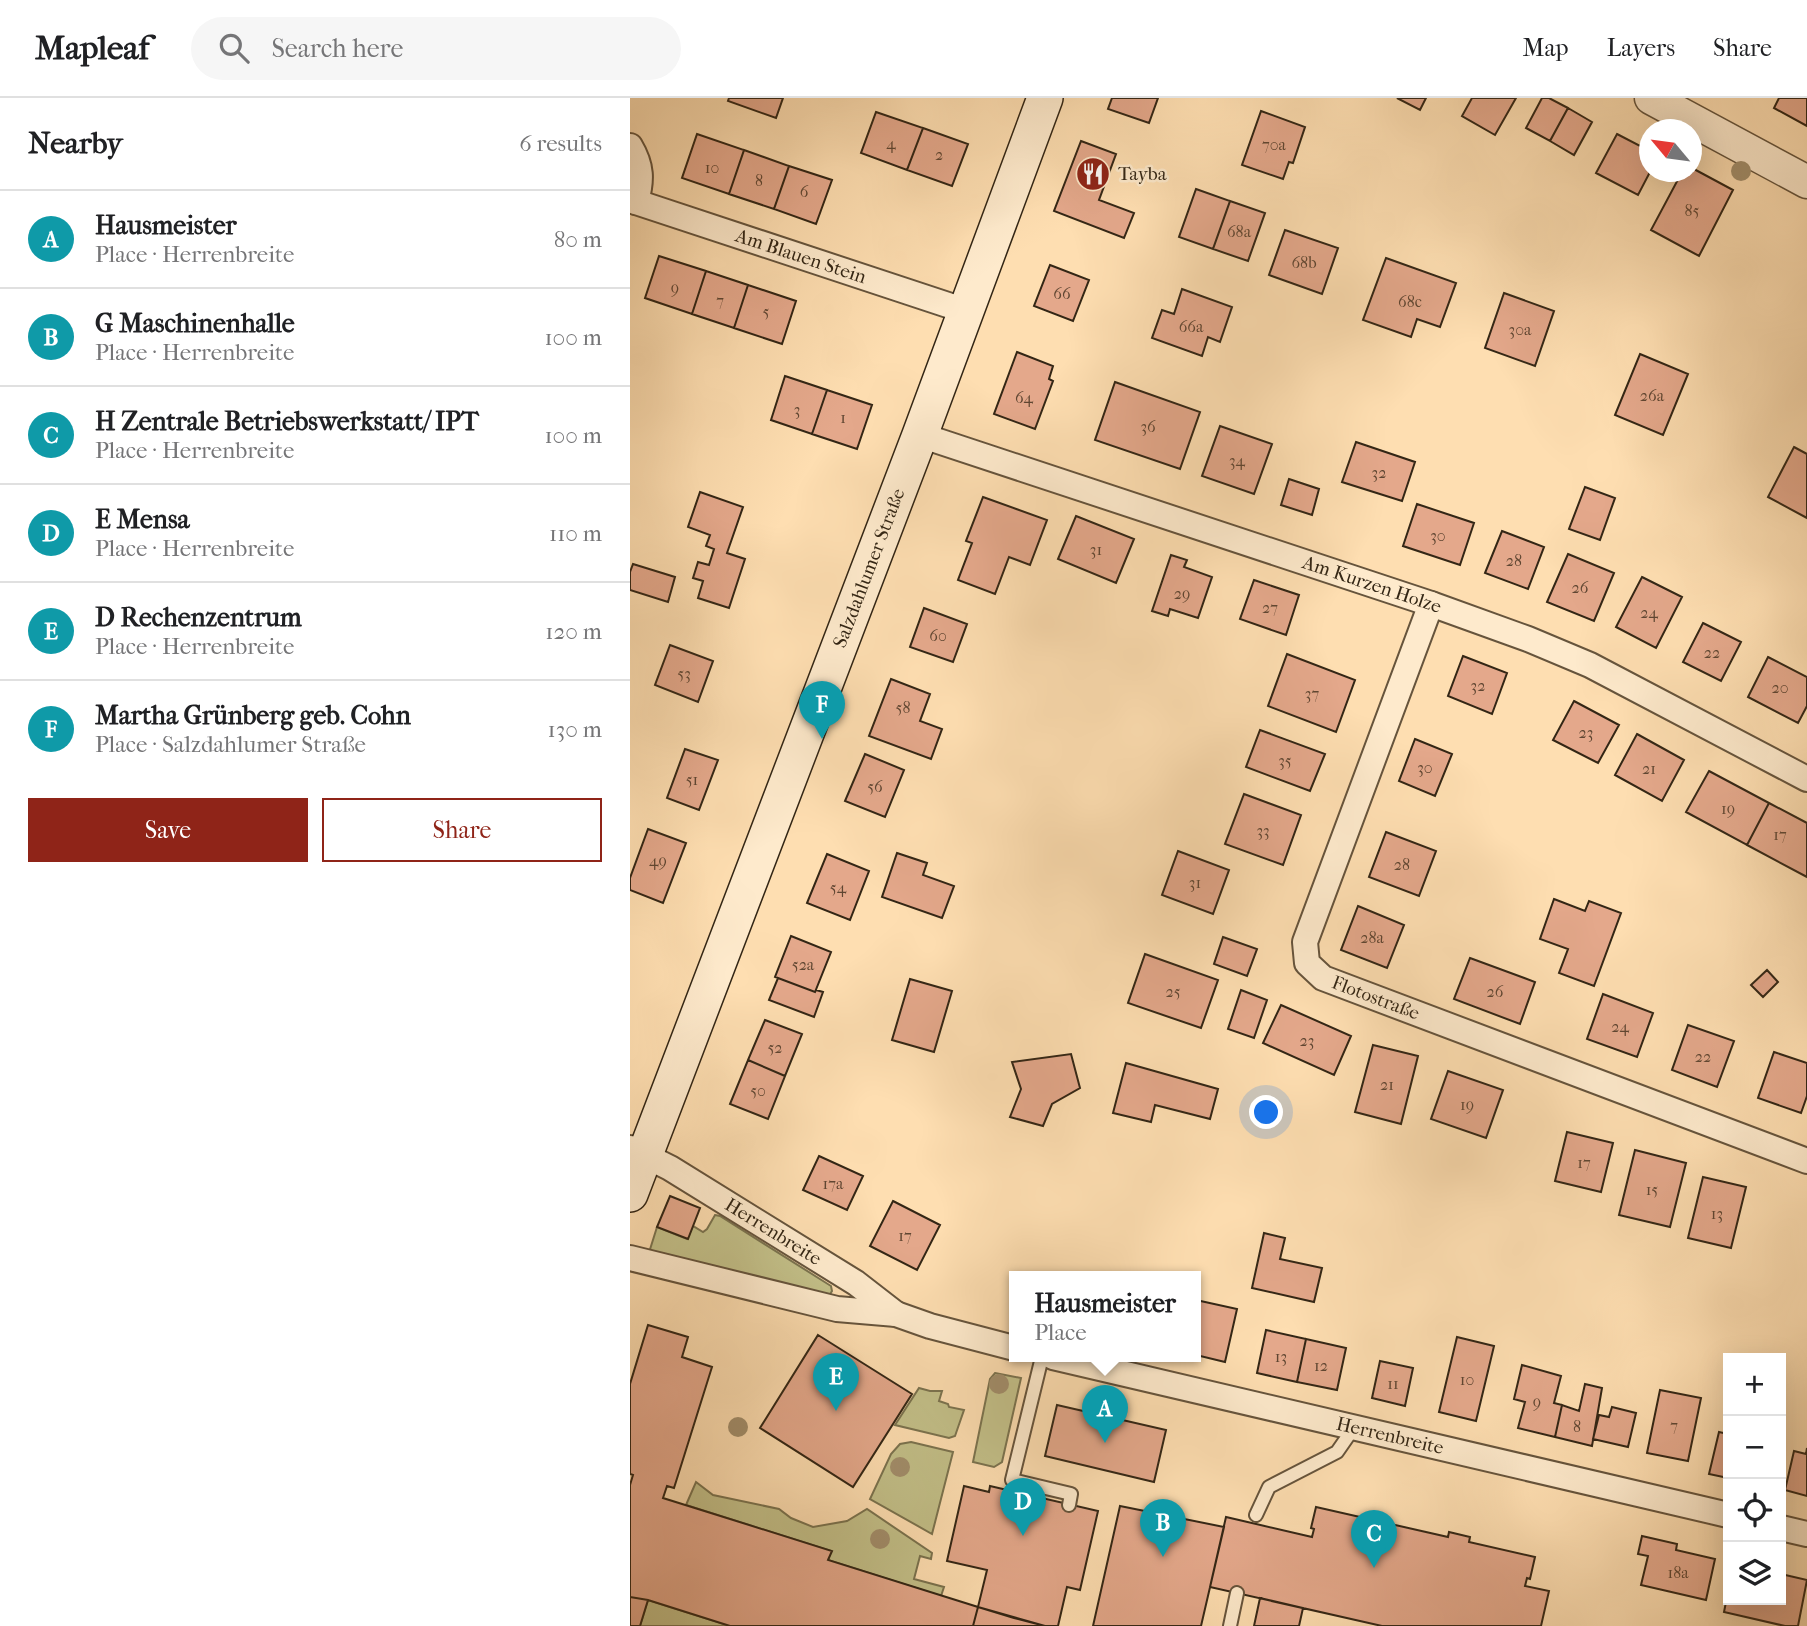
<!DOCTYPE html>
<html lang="en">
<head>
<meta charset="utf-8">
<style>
  :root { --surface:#fff; --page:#f6f6f6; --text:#202124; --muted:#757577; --line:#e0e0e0; --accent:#8f2418 }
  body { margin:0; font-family:"IM FELL French Canon",serif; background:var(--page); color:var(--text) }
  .controls { position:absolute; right:21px; bottom:21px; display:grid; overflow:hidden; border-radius:0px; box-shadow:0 7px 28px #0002 }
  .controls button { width:63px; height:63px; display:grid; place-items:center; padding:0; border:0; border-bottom:2px solid var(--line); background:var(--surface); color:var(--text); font:35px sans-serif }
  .compass { position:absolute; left:1009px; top:21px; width:63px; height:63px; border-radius:50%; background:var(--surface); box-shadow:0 7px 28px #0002; rotate:299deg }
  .you { position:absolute; left:637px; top:1015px; width:24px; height:24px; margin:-18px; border:5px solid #fff; border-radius:50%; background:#1a73e8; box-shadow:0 0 0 10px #1a73e833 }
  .badge { display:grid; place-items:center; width:46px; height:46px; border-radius:50%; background:var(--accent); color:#fff; font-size:23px; font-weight:700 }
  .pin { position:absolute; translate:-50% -58px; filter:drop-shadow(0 2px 4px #0008) }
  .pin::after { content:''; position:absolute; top:37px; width:24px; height:21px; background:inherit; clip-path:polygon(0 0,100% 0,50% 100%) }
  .popup { position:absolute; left:379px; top:1173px; width:192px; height:91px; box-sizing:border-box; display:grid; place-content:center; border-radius:0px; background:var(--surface); filter:drop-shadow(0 2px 5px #0005); font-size:23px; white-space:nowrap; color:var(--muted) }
  .popup b { font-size:26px; color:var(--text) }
  .popup::after { content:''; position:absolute; left:50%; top:100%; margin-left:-14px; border:14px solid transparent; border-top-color:var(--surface) }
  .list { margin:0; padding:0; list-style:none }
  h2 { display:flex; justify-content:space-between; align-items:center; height:91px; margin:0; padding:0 28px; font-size:30px }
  h2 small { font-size:23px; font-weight:400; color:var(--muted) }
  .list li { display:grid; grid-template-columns:46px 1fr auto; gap:21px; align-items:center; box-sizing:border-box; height:98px; padding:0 28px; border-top:2px solid var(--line) }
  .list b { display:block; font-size:26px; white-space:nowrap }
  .list p { margin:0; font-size:23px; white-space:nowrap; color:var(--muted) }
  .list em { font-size:23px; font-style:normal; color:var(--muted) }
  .actions { display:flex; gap:14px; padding:21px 28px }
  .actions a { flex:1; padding:16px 0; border:2px solid var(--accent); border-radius:0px; text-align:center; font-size:24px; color:var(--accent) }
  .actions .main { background:var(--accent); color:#fff }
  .icon { flex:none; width:38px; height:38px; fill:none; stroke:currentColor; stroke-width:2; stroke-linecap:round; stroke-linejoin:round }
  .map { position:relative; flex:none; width:1177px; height:1528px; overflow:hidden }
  header { display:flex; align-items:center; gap:42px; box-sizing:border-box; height:98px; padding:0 35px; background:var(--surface); border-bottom:2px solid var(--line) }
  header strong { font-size:33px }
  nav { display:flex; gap:38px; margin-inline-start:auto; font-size:24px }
  .search { width:490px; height:63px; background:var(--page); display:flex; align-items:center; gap:18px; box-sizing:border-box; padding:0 24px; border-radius:38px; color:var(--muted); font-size:26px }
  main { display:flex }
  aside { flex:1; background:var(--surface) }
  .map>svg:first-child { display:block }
</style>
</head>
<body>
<header>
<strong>Mapleaf</strong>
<div class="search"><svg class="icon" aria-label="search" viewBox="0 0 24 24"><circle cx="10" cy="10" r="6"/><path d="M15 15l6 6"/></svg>Search here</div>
<nav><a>Map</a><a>Layers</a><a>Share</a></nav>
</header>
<main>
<aside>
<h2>Nearby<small>6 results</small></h2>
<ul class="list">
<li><span class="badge" style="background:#0f9aa8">A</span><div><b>Hausmeister</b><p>Place · Herrenbreite</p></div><em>80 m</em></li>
<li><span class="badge" style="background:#0f9aa8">B</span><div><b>G Maschinenhalle</b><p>Place · Herrenbreite</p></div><em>100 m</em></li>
<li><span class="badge" style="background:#0f9aa8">C</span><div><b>H Zentrale Betriebswerkstatt/ IPT</b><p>Place · Herrenbreite</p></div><em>100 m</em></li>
<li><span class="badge" style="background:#0f9aa8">D</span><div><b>E Mensa</b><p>Place · Herrenbreite</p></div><em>110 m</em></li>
<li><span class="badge" style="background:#0f9aa8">E</span><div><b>D Rechenzentrum</b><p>Place · Herrenbreite</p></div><em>120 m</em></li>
<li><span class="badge" style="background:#0f9aa8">F</span><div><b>Martha Grünberg geb. Cohn</b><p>Place · Salzdahlumer Straße</p></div><em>130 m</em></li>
</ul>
<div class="actions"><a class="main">Save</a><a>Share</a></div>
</aside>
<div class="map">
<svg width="1177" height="1528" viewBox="0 0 1177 1528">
  <rect width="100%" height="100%" fill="#fedeb1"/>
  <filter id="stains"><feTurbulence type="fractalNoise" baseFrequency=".00286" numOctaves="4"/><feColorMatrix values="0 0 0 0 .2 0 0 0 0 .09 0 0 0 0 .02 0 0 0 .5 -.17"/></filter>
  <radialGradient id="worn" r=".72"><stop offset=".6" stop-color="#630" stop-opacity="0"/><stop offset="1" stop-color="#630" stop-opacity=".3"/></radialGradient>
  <path fill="#c3c089" stroke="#7b734f" stroke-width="2" d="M85,1117L90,1118L201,1188L202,1193L199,1198L17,1161L27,1129L57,1141L63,1128L73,1134L77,1131Z
    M365,1275L391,1280L372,1364L364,1369L343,1364L360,1281Z
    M289,1290L300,1293H312L309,1303L318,1306L319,1309L334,1312L325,1338L319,1340L265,1327Z
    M281,1344L323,1354L302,1436L240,1401L261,1356L270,1346Z
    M66,1384L83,1397L149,1411L161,1420L183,1429L217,1423L237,1411L302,1455L301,1461L290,1458L284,1481L314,1489L311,1498L198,1462L201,1453L56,1407Z
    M18,1502L100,1528H10Z"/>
  <path fill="#e4a88b" stroke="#332615" stroke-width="2" d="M99,0H153L146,20L98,3Z
    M482,0H528L519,25L478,11Z
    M767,0H796L790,12Z
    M842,0H886L865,37L832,18Z
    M912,0H919L938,10L920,43L896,30Z
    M1149,0H1177V28L1144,10Z
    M938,10L962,24L944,57L920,43Z
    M631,13L675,29L663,65L659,64L653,81L612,67Z
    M246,14L293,30L277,72L231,55Z
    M293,30L338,46L322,88L277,72Z
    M67,36L114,52L99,96L52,80Z
    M987,36L1020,53V74L1008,97L966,75Z
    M451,43L486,56L469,102L504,115L494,140L424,113Z
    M114,52L159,68L144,111L99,96Z
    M159,68L202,82L186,126L144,111Z
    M1062,70L1103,92L1069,158L1021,132L1052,74H1062Z
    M566,91L600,103L583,151L549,139Z
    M600,103L635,115L618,163L583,151Z
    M655,132L708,150L692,196L639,177Z
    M29,158L76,173L62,216L15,200Z
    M756,160L826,185L810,229L787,221L781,239L733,222Z
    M420,167L459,182L443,223L404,208Z
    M76,173L118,187L104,230L62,216Z
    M118,187L166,203L152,246L104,230Z
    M552,191L602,209L590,244L578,239L572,258L522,240L532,212L544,216Z
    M874,195L924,213L905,268L855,250Z
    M387,254L423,268L419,281L423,283L405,331L364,316Z
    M1010,256L1058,276L1033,337L985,317Z
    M155,278L197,292L182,336L141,322Z
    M485,284L570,314L550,371L465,342Z
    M197,292L242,307L227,351L182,336Z
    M590,328L642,346L624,396L572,378Z
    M726,344L785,364L772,403L712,384Z
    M1164,349L1177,356V420L1138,399Z
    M659,381L689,391L682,417L651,407Z
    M955,389L985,400L970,442L939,431Z
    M70,394L113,409L97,455L115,461L99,510L68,500L73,483L63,480L68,464L79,467L84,451L76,448L80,437L58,429Z
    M353,399L417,422L400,467L379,459L365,496L328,482L342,445L336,443Z
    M787,406L844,425L830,467L773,448Z
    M446,418L504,441L486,485L428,461Z
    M872,433L914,449L898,491L855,475Z
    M938,456L984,475L964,523L917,504Z
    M541,457L557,462L554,469L582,479L568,520L540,511L538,518L522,513Z
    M3,466L45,479L38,504L0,492V474Z
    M1012,479L1052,499L1026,550L986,529Z
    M624,482L669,497L656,537L610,521Z
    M294,510L337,526L323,564L280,549Z
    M1073,525L1111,544L1091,583L1053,564Z
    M40,547L83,563L68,604L25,587Z
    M657,556L725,582L706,634L638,608Z
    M833,558L877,575L862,616L818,598Z
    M1138,559L1177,579V608L1168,625L1118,599Z
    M261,581L300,596L290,623L312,631L301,661L239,638Z
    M944,603L989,627L968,665L923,642Z
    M630,632L695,656L680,693L616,669Z
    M1007,636L1054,662L1032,703L985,677Z
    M785,641L822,656L805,698L769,683Z
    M55,651L88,662L69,712L37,700Z
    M235,656L274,672L255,719L215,703Z
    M1079,673L1139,705L1117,747L1056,714Z
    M614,696L671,717L653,767L595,746Z
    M1139,705L1177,725V779L1117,747Z
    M18,731L56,745L33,805L0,792V780Z
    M756,734L806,753L789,798L739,779Z
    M548,753L599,772L583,816L532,797Z
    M267,755L297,765L293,777L324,788L312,820L252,799Z
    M197,756L239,773L220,822L177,805Z
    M924,801L955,813L959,803L991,815L964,888L929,875L938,851L910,841Z
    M728,808L774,827L757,870L711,852Z
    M161,838L201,854L185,894L145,879Z
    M593,839L627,851L617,878L584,866Z
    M515,856L588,882L571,930L498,905Z
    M840,860L905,884L890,926L824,901Z
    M1137,872L1148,884L1133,899L1121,887Z
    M148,880L185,894L186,892L193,894L184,919L139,902Z
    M280,881L322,893L304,954L262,942Z
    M611,892L637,902L624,940L598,931Z
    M973,896L1023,915L1007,959L957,941Z
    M651,907L721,938L704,977L633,945Z
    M135,922L172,936L155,978L118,962Z
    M1058,927L1104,943L1087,989L1042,972Z
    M743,947L788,958L771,1026L725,1014Z
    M1144,954L1177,965V998L1171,1015L1128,1000Z
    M441,956L450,990L422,1006L413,1028L380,1019L391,991L382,964Z
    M118,962L155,978L138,1021L100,1006Z
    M496,965L588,991L580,1021L525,1007L521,1024L483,1015Z
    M818,973L873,992L856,1040L801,1021Z
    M937,1034L983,1045L971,1094L925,1083Z
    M1005,1052L1056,1065L1040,1129L989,1117Z
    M189,1058L233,1078L217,1112L173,1092Z
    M1073,1079L1116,1089L1101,1150L1058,1140Z
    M40,1098L70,1110L58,1141L27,1129Z
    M263,1103L310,1127L287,1172L240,1148Z
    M634,1135L655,1140L650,1161L692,1170L684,1204L622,1190Z
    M566,1202L607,1211L595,1264L566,1257Z
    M18,1227L58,1239L52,1259L82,1269L44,1390L37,1388L33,1400L202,1453L198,1462L348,1509L343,1528H100L18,1502L0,1499V1387L3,1377L0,1376V1286Z
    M636,1232L676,1241L667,1284L627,1275Z
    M188,1237L282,1296L223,1389L130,1330Z
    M827,1239L864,1248L846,1323L809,1314Z
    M676,1241L716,1250L707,1292L667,1284Z
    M750,1263L783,1270L775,1308L742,1300Z
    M892,1267L931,1278L924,1305L932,1307L925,1339L888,1330L895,1304L884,1301Z
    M955,1286L972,1290L962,1348L925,1339L932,1307L949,1313Z
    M1030,1292L1071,1300L1058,1363L1017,1355Z
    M427,1307L536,1332L524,1384L415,1358Z
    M982,1309L1006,1315L998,1349L963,1341L969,1317L979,1319Z
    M1089,1334L1098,1336V1380L1079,1376Z
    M1177,1350V1398L1155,1392L1164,1353L1176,1356Z
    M334,1388L359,1394L360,1388L468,1413L450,1492L437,1489L428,1528H415L348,1509L357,1472L317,1463Z
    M490,1408L594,1429L571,1528H463Z
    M686,1409L818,1439L819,1434L840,1439L839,1444L905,1459L900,1481L897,1480L895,1488L919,1493L911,1528H752L580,1489L596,1419L682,1439L684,1431L681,1430Z
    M1012,1438L1047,1446L1046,1452L1085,1461L1076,1502L1011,1487L1018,1458L1008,1456Z
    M1151,1476L1177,1482L1168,1528H1155L1094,1514L1098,1494V1502H1151Z
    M0,1499L18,1502L10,1528H0Z
    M630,1500L673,1510L669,1528H624Z
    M348,1509L384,1520L415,1528H343Z"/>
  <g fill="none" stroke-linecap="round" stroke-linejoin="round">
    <g stroke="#66543c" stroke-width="16">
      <path id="service" d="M412,1259L382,1382L441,1396L439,1407
        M626,1417L639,1389L707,1354L723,1331
        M600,1528L607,1495"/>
    </g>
    <g stroke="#66543c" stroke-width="28">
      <g id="minor">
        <path d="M0,48C12,68 12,82 6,104"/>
        <path id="s1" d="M0,102L336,213"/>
        <path id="s2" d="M290,337L801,506L898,541L960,567L1177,681"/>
        <path id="s3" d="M801,506L675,844L677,865L693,880L1177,1063"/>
        <path id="s4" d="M0,1050L40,1070L226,1185L266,1216"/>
        <path d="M0,1160L207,1211L266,1216L300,1228L384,1250"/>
        <path id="s5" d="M423,1259L1098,1417"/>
        <path d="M1151,1430L1177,1436"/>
      </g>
    </g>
    <g stroke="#66543c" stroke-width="35">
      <path id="tertiary" d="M1021,0L1177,84"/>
    </g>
    <g stroke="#332615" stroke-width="38">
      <g id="secondary">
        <path id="s6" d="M0,1096L290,337L415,0"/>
      </g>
    </g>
    <use href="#service" stroke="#feeacc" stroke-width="12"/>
    <use href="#minor" stroke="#feeacc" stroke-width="24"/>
    <use href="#tertiary" stroke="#feeacc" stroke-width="32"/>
    <use href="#secondary" stroke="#feeacc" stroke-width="35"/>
  </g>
  <g fill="#a28e6b">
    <circle cx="1111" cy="73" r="10"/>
    <circle cx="369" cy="1286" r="10"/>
    <circle cx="108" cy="1329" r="10"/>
    <circle cx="270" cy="1369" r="10"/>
    <circle cx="250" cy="1441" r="10"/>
  </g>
  <defs>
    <g id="restaurant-disc" transform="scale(1.75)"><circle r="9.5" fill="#8f2418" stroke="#feeacc"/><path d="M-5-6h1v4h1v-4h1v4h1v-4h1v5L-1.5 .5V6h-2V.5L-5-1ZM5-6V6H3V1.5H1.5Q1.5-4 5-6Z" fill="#fff"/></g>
  </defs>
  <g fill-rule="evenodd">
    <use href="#restaurant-disc" x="463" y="76"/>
  </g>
  <g text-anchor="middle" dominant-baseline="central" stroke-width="5" stroke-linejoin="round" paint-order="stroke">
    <g font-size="16" fill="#5f4632">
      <text x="261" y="45">4</text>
      <text x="644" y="46">70a</text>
      <text x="309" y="56">2</text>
      <text x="82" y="69">10</text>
      <text x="129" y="82">8</text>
      <text x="174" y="93">6</text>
      <text x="1062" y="112">85</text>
      <text x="609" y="133">68a</text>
      <text x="674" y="164">68b</text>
      <text x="45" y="189">9</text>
      <text x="432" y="195">66</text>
      <text x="90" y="202">7</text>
      <text x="780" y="203">68c</text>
      <text x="136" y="213">5</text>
      <text x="561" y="228">66a</text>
      <text x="890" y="231">30a</text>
      <text x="1022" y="297">26a</text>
      <text x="394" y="299">64</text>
      <text x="167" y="311">3</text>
      <text x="213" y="319">1</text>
      <text x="518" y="328">36</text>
      <text x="607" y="362">34</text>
      <text x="749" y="374">32</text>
      <text x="808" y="437">30</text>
      <text x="466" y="451">31</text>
      <text x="884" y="462">28</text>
      <text x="950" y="489">26</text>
      <text x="552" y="495">29</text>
      <text x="640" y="509">27</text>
      <text x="1019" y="514">24</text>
      <text x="308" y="537">60</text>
      <text x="1082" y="554">22</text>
      <text x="54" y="575">53</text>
      <text x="848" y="587">32</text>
      <text x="1150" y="589">20</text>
      <text x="682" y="595">37</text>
      <text x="273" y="609">58</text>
      <text x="956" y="634">23</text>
      <text x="655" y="662">35</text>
      <text x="795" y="669">30</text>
      <text x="1019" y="670">21</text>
      <text x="62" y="681">51</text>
      <text x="245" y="688">56</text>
      <text x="1098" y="710">19</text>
      <text x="633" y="732">33</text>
      <text x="1150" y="736">17</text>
      <text x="28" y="762">49</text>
      <text x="772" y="766">28</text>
      <text x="565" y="784">31</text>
      <text x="208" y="789">54</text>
      <text x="742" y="839">28a</text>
      <text x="173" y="866">52a</text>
      <text x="543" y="893">25</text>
      <text x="865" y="893">26</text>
      <text x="990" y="928">24</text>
      <text x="677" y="942">23</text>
      <text x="145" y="949">52</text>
      <text x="1073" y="958">22</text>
      <text x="757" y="986">21</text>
      <text x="128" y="992">50</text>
      <text x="837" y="1006">19</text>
      <text x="954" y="1064">17</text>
      <text x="203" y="1085">17a</text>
      <text x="1022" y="1091">15</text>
      <text x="1087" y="1115">13</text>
      <text x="275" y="1137">17</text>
      <text x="651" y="1258">13</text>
      <text x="691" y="1267">12</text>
      <text x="837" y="1281">10</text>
      <text x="763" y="1285">11</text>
      <text x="907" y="1303">9</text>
      <text x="1044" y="1327">7</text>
      <text x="947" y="1328">8</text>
      <text x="1048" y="1474">18a</text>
    </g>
    <g font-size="19" fill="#332615" stroke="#feeacc" text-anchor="start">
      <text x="488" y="76">Tayba</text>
    </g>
    <g font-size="19" fill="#332615" stroke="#feeacc">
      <text stroke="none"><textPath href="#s1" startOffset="180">Am Blauen Stein</textPath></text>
      <text stroke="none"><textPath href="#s6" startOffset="670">Salzdahlumer Straße</textPath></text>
      <text stroke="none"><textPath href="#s2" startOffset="476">Am Kurzen Holze</textPath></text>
      <text stroke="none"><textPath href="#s3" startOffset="460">Flotostraße</textPath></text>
      <text stroke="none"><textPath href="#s4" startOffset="166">Herrenbreite</textPath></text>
      <text stroke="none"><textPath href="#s5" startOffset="346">Herrenbreite</textPath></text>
    </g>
  </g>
  <rect width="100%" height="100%" filter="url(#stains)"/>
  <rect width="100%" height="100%" fill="url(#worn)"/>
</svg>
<div class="controls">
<button>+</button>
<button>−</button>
<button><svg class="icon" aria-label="locate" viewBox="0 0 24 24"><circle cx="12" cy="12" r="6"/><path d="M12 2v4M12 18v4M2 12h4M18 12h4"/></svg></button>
<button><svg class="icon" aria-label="layers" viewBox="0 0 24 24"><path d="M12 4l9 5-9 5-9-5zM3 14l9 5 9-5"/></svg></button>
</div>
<svg class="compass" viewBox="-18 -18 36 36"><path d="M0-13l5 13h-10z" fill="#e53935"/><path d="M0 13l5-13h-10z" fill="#757577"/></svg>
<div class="you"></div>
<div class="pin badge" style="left:475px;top:1345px;background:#0f9aa8">A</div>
<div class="popup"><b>Hausmeister</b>Place</div>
<div class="pin badge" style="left:533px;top:1459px;background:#0f9aa8">B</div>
<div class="pin badge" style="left:744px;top:1470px;background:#0f9aa8">C</div>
<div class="pin badge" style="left:393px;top:1438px;background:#0f9aa8">D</div>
<div class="pin badge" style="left:206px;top:1313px;background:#0f9aa8">E</div>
<div class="pin badge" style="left:192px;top:641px;background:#0f9aa8">F</div>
</div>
</main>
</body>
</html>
